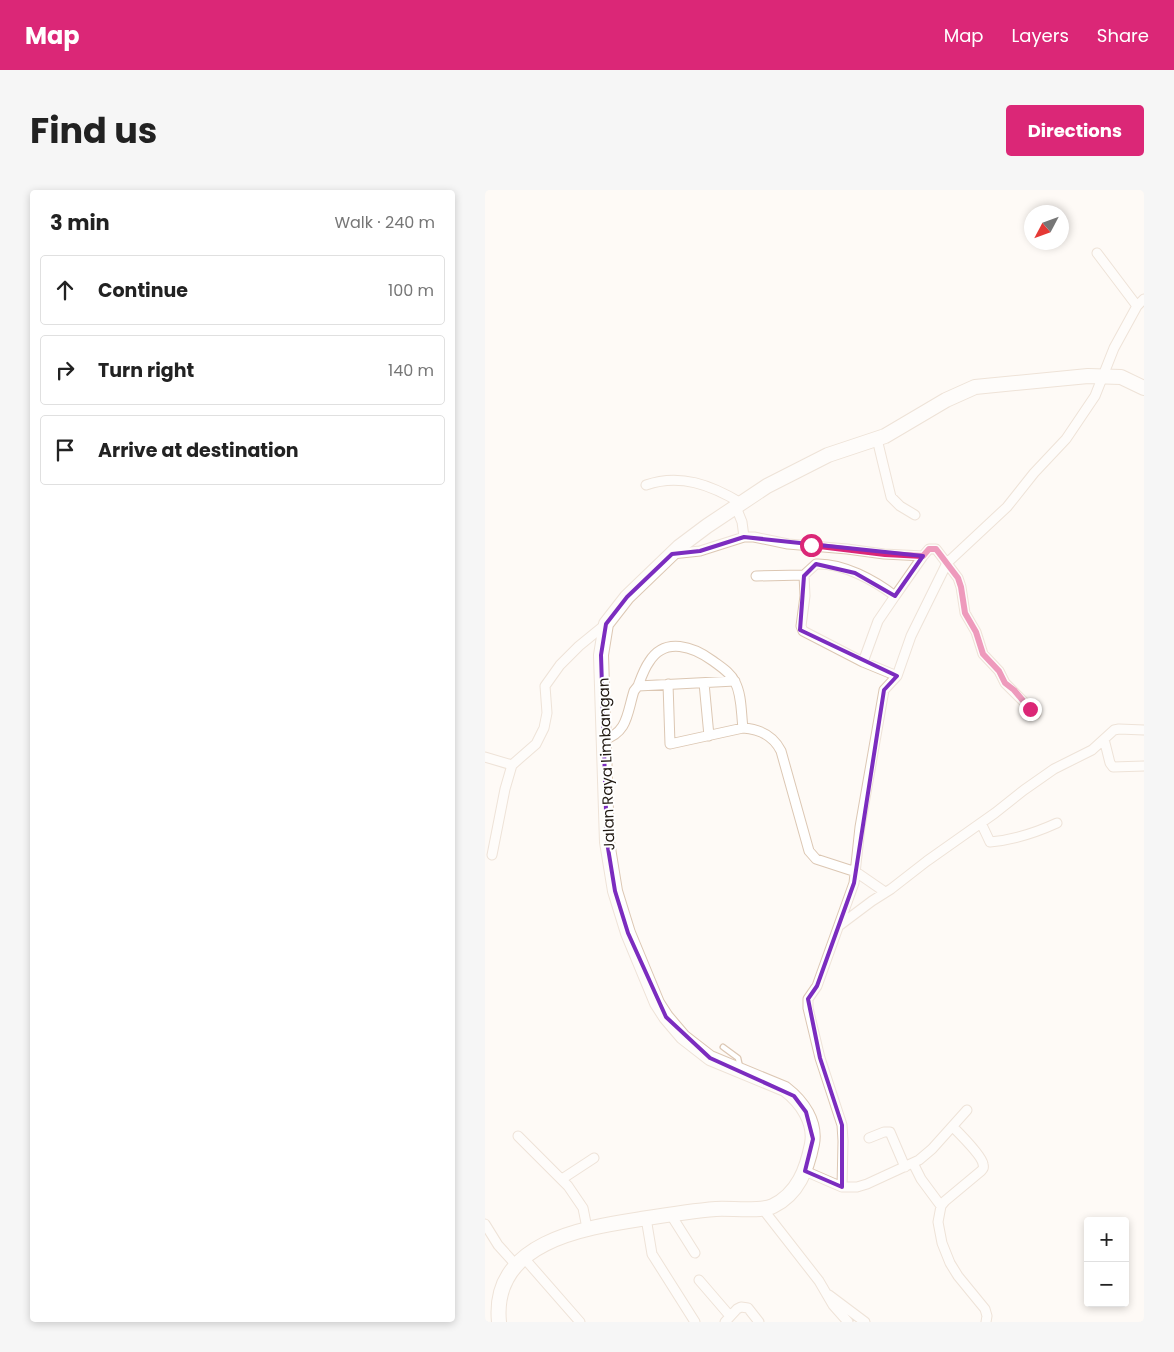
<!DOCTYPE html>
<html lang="en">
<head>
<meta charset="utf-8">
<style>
  :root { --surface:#fff; --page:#f6f6f6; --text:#222; --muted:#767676; --line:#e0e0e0; --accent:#db2777 }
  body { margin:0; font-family:Poppins,sans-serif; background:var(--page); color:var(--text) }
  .controls { position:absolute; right:15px; bottom:15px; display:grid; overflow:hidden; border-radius:5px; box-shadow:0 2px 8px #0003 }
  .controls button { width:45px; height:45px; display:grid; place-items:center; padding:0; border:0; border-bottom:1px solid var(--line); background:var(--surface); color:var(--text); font:25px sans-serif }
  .compass { position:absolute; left:539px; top:15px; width:45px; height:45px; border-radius:50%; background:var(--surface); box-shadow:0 2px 8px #0003; rotate:229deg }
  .stop { position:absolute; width:15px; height:15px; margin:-11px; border:4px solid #db2777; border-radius:50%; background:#fff }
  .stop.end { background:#db2777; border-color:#fff; box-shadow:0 1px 5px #0008 }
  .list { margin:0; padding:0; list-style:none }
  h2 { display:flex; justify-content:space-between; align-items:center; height:65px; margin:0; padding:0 20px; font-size:21px }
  h2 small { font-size:16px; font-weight:400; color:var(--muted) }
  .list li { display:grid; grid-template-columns:32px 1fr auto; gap:15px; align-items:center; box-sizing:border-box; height:70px; margin:0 10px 10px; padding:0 10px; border:1px solid var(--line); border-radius:5px }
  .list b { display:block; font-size:19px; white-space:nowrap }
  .list em { font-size:16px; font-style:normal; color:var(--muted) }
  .icon { flex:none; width:28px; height:28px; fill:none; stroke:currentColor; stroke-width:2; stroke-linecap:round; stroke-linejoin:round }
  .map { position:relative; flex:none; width:659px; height:1132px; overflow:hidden; border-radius:5px }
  header { display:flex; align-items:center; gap:30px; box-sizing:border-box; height:70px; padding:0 25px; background:var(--accent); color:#fff }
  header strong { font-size:24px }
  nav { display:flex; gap:28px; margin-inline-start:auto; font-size:18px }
  .intro { display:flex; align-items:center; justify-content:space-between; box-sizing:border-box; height:120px; padding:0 30px }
  h1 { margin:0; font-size:35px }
  .button { padding:12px 22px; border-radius:5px; background:var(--accent); color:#fff; font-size:18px; font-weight:700 }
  main { display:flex; gap:30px; padding:0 30px }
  aside { flex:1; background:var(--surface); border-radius:5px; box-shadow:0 2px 8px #0003 }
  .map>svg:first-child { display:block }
</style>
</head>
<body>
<header>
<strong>Map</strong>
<nav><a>Map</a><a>Layers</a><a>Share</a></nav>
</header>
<div class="intro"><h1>Find us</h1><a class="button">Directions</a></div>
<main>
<aside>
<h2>3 min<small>Walk · 240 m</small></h2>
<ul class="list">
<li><svg class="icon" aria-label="ahead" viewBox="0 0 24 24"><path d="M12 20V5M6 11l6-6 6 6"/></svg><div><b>Continue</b></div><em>100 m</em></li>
<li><svg class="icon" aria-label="right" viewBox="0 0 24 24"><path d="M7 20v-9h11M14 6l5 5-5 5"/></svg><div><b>Turn right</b></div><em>140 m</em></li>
<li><svg class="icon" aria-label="arrive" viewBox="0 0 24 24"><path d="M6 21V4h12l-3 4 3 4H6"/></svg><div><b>Arrive at destination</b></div></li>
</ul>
</aside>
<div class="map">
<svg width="659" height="1132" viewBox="0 0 659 1132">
  <rect width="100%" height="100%" fill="#fefaf6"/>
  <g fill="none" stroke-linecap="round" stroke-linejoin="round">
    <g stroke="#dcc7b3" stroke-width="7">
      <path id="service" d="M238,857L253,868L255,877"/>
    </g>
    <g stroke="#dcc7b3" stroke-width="11">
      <path id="minor" d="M612,63L652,116
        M392,249L406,307L415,316L430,325
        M161,295C195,283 226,295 256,313
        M251,317L257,332L259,347
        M187,364L215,361L259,347H269L303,354L362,359L399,364L438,366L410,406C389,390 358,373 331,374L319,385L271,386
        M438,366L444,359H451L473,388L476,397L480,423L491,442L498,464L514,481L520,493L551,524
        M319,385L320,406L316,436L318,441L378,472L412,486
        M378,472L393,431L410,406
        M219,493L224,546
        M183,494L185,554L258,538C274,539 288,545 296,561L324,661L331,669L371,682L400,702
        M153,496C156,488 159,479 164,472C180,446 209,457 228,471C236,477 246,483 250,492C257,505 256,523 258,538
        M619,549L625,573L628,577L659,576
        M118,550C143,543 142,523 149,501L153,496L250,491
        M0,567L27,575
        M496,633L505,652C529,650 550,643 572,633
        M7,665L20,599L27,575L51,554L59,538L62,523L60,496L75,475L94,456L121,434
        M355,735L387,711L406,699L442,671L510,623L539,600L569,579L607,560L629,540L634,539L659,540
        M468,937C475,944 497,966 498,974C499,978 498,979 496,981L460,1011L456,1016L453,1032L457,1053L465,1073L473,1086L500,1119L502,1126L501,1132
        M33,946L83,996L98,1018L102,1038
        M384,948L399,942H405L420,977
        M428,973L436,989L456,1016
        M320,981L357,997H372L382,994L434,970L447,959L482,920
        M77,989L109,968
        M357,997L358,951L357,935L335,868L323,818V809L332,796L369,693L375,637L399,500L412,486L426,446L462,373L522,317L549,283L581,249L610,206L629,158L652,116L659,109
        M277,1018L334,1091L348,1115L363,1132
        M186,1025L210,1063
        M161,1028L167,1064L210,1132
        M0,1034L13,1055L31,1075
        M39,1068L95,1132
        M214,1090L245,1126
        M344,1105L380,1132
        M240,1132L252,1119L256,1117L263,1118L274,1132"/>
    </g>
    <g stroke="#dcc7b3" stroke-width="16">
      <path id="trunk" d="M14,1132C6,1052 98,1038 156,1029C181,1025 206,1021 231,1019C246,1018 276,1022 288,1016C313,1004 322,979 327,954C331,932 317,912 300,899L225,868L198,847L181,827L172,813L143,743L130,701L122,652L116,465L121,434L142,407L194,357L222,336L282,296L343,265L400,246L461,210L490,197L603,186L636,187L659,198"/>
    </g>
    <use href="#service" stroke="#fff" stroke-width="4.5"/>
    <use href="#minor" stroke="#fff" stroke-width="9"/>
    <use href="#trunk" stroke="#fff" stroke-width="14"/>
  </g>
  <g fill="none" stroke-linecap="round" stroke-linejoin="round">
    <path stroke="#db2777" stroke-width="6" d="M326,355L400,364L438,366L444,359H451L473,388L476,397L480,423L491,442L498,464L514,481L520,493L529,500L545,519"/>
  </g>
  <path d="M0 0H659V1132H0ZM259,347L438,366L410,406L370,383L331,374L319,386L315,440L412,486L399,500L369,693L332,796L323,809L335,868L357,935V997L320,981L328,949L321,922L309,906L225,868L181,827L143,743L130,701L122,652L116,465L121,434L142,407L187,364L215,361Z" fill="#fefaf6" fill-opacity=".55" fill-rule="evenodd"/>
  <path fill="none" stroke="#7b2cbf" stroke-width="4" stroke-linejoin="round" d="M259,347L438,366L410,406L370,383L331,374L319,386L315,440L412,486L399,500L369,693L332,796L323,809L335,868L357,935V997L320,981L328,949L321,922L309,906L225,868L181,827L143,743L130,701L122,652L116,465L121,434L142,407L187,364L215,361Z"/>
  <g text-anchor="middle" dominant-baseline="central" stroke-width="4" stroke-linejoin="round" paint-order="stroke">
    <g font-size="15" fill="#221a13" stroke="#fff">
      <text transform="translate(121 574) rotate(-92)">Jalan Raya Limbangan</text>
    </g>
  </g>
</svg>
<div class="controls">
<button>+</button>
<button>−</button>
</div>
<svg class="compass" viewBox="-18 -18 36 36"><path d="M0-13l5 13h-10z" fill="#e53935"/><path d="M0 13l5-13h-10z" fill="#767676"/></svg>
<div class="stop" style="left:326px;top:355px"></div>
<div class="stop end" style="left:545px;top:519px"></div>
</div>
</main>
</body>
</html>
